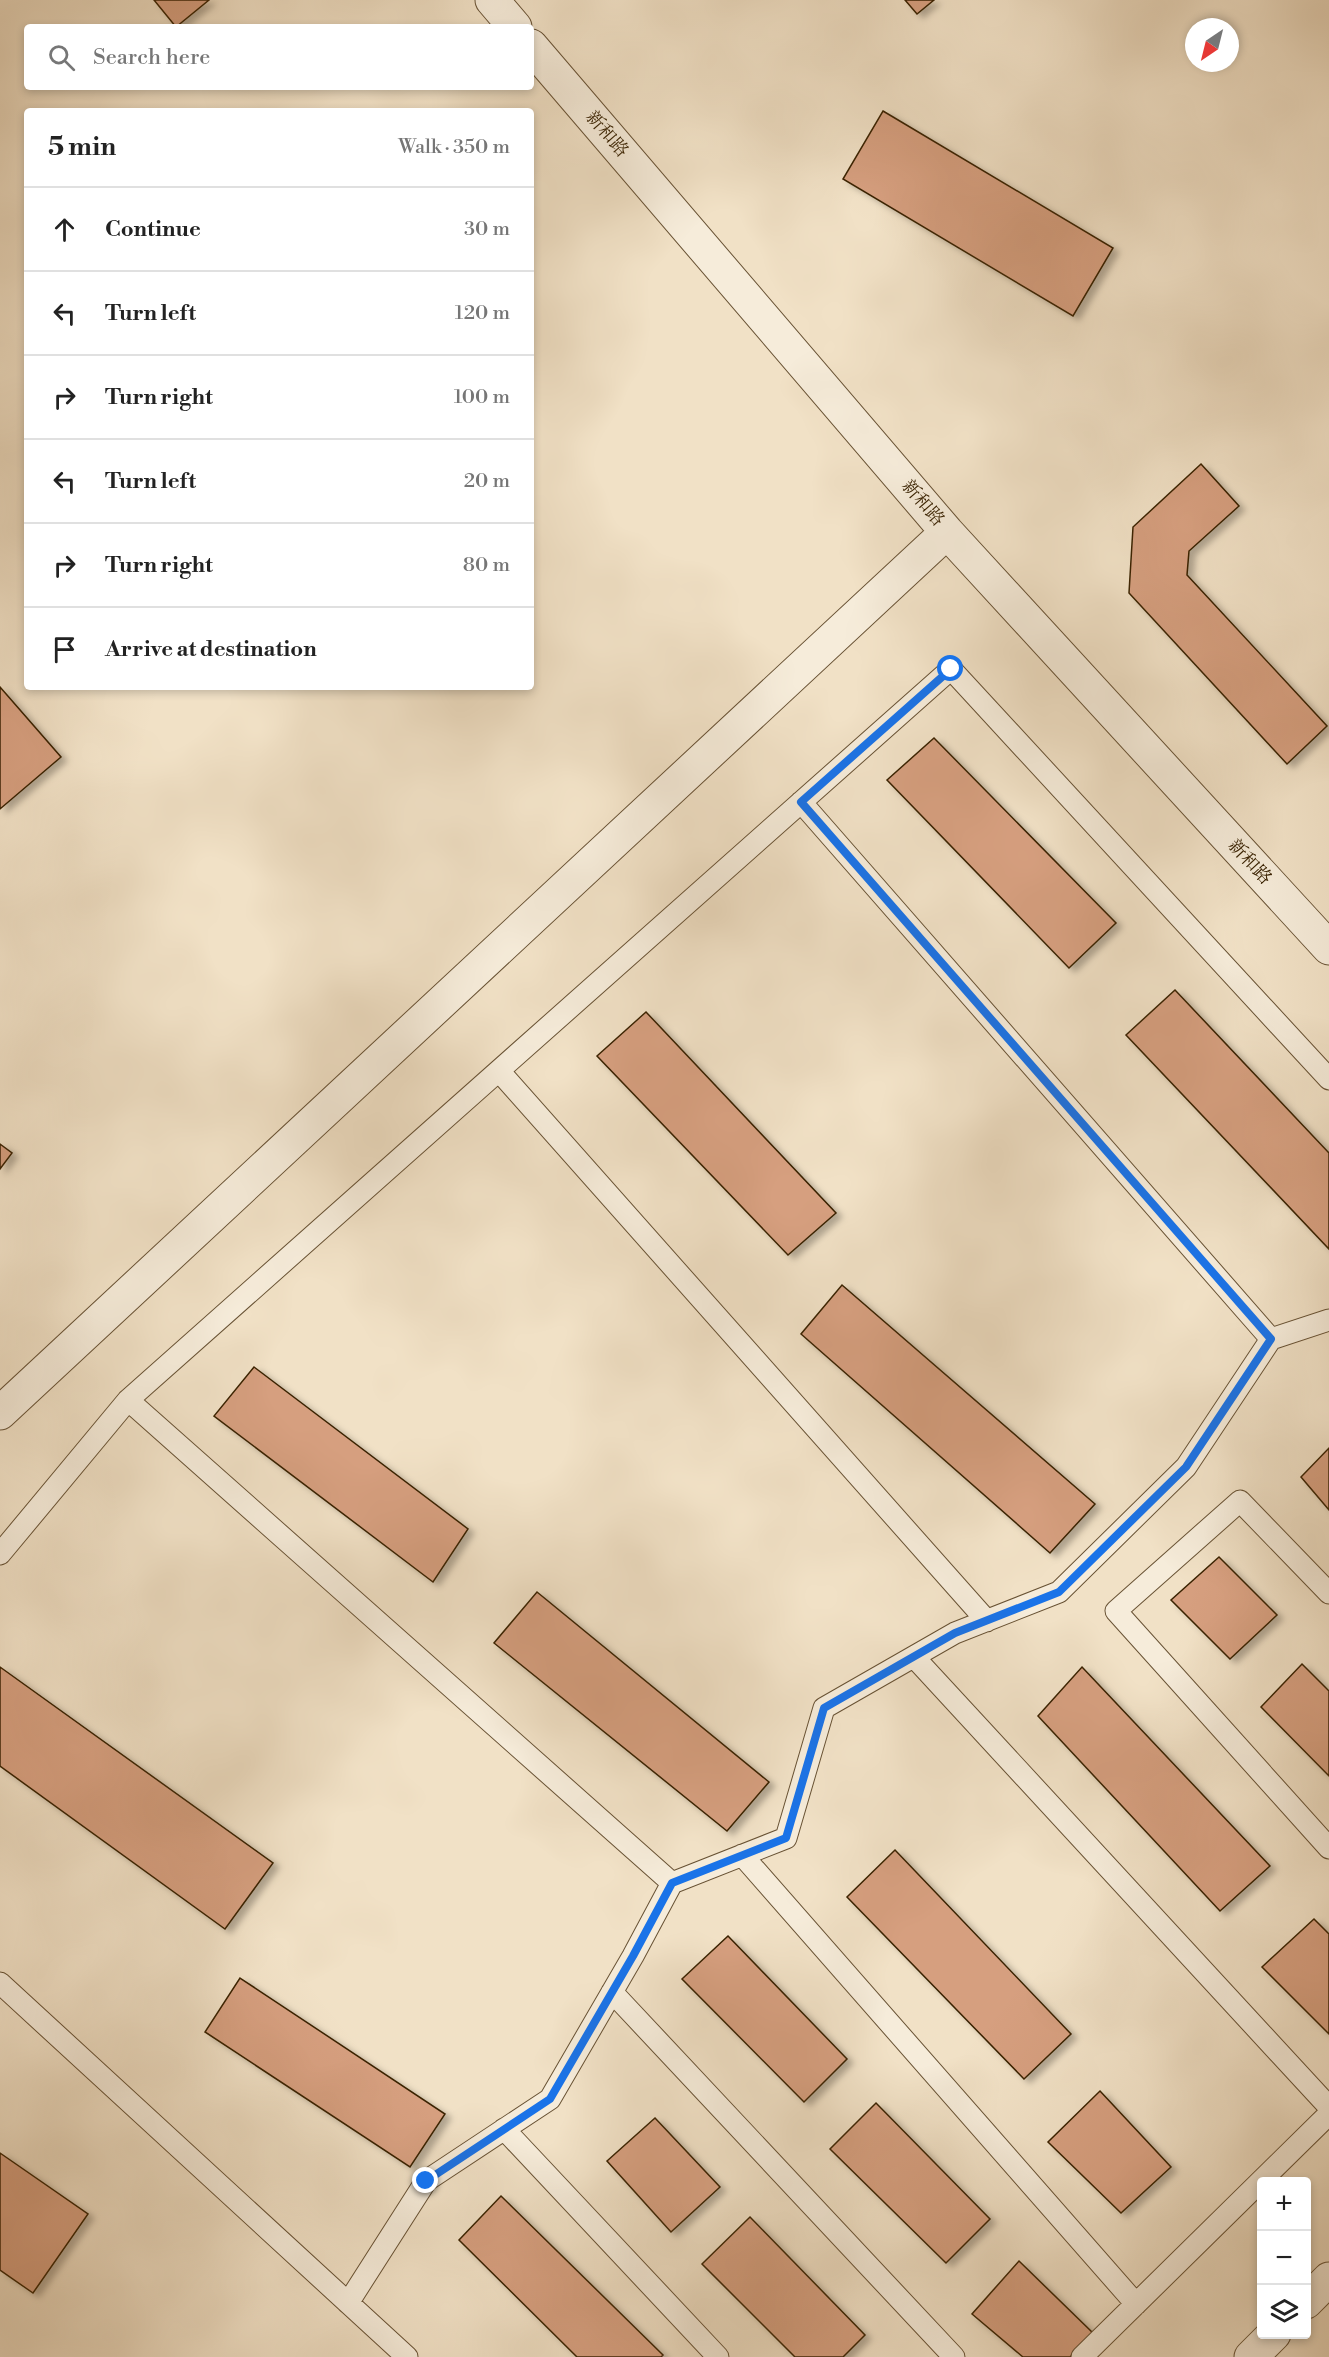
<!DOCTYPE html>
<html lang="en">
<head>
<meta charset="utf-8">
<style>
  :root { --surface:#fff; --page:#f6f6f6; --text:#222; --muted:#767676; --line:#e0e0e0 }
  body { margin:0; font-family:"Libre Bodoni","Noto Serif SC",serif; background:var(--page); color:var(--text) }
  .controls { position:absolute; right:18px; bottom:18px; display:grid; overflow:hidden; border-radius:6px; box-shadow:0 3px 9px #0003 }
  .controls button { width:54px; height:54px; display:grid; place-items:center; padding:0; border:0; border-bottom:2px solid var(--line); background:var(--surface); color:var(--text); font:30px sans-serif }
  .compass { position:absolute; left:1185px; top:18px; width:54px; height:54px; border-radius:50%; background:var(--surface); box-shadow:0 3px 9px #0003; rotate:215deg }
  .stop { position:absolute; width:18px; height:18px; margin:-14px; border:4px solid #1a73e8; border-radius:50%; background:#fff }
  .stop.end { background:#1a73e8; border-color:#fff; box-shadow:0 2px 6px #0008 }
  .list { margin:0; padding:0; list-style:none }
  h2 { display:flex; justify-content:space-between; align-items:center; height:78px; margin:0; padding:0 24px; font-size:26px }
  h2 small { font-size:20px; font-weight:400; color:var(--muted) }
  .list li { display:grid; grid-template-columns:39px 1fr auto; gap:18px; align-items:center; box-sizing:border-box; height:84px; padding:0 24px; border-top:2px solid var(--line) }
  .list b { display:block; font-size:22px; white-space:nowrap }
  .list em { font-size:20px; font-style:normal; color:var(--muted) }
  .icon { flex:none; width:33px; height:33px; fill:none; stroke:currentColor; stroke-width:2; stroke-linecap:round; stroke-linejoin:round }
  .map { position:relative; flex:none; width:1329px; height:2357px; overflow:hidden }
  .search { position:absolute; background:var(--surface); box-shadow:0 3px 9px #0003; left:24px; top:24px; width:510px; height:66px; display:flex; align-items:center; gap:15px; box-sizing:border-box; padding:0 21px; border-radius:6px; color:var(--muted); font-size:22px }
  .panel { position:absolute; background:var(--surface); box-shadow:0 3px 9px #0003; left:24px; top:108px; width:510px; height:582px; border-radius:6px }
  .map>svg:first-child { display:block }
</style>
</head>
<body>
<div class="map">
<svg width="1329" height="2357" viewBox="0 0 1329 2357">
  <defs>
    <filter id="shadow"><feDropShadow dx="6" dy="4" stdDeviation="3" flood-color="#0004"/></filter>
  </defs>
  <rect width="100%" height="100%" fill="#f1e1c6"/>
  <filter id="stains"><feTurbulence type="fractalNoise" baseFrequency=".00333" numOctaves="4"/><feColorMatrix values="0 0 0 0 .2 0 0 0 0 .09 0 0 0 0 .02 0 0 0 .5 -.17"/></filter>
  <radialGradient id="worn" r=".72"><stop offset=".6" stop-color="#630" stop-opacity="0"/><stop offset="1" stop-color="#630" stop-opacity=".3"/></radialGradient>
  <path fill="#d69f7f" stroke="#3a2303" stroke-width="1.5" filter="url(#shadow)" d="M154,0H209L176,27Z
    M905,0H934L917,14Z
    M883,111L1113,248L1073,316L843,179Z
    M1201,464L1239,506L1189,551L1187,575L1327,726L1287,764L1129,593L1133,527Z
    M0,687L61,757L0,809Z
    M934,738L1116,923L1069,968L887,780Z
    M1175,990L1329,1153V1249L1126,1035Z
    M646,1012L836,1213L788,1255L597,1056Z
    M0,1144L12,1153L0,1169Z
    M842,1285L1095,1504L1050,1553L801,1334Z
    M254,1367L468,1529L433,1582L214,1416Z
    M1329,1448V1510L1301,1477Z
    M1219,1557L1277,1615L1230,1659L1171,1600Z
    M537,1592L769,1782L727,1831L494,1643Z
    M1302,1664L1329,1691V1776L1261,1707Z
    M0,1667L273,1863L225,1929L0,1766Z
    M1082,1667L1270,1866L1220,1911L1038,1716Z
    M895,1850L1071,2034L1024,2079L847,1897Z
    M1314,1919L1329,1934V2034L1262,1967Z
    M728,1936L847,2059L804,2102L682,1979Z
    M240,1978L445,2114L410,2167L205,2032Z
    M1100,2091L1171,2167L1121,2213L1048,2142Z
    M876,2103L990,2219L946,2263L830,2149Z
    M655,2118L720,2187L671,2232L607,2161Z
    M0,2153L88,2214L33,2293L0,2270Z
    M501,2196L663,2355L661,2357H577L459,2240Z
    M750,2217L865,2335L843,2357H795L702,2264Z
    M1019,2261L1094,2334L1070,2357H1023L972,2314Z"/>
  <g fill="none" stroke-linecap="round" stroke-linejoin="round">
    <g stroke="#685234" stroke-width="23">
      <path id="service" d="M801,802L1271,1339
        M499,1071L987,1621
        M128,1400L672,1883
        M0,1554L128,1400L951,669L1329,1079
        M1329,1593L1240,1501L1116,1611L1329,1848
        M914,1657L1329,2107
        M742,1855L1136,2304
        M0,1983L407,2357
        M612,1992L954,2357
        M504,2129L718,2357
        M348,2303L426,2181L550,2099L633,1956L672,1883L786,1838L824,1708L955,1633L1059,1592L1186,1467L1271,1339L1329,1320
        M1082,2357L1329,2114"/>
    </g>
    <g stroke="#685234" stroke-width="35">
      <path id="tertiary" d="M492,0L515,27
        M531,46L947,532L1329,948
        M0,1413L947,532
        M1306,2302L1329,2279
        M1251,2357L1274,2334"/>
    </g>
    <use href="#service" stroke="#f6ecda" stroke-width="21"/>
    <use href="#tertiary" stroke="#f6ecda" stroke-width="33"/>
  </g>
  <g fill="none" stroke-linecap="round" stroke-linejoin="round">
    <path stroke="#1a73e8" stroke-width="8" d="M426,2181L550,2099L633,1956L672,1883L786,1838L824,1708L955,1633L1059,1592L1186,1467L1271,1339L801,802L951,669"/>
  </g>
  <g text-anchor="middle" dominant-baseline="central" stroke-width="5" stroke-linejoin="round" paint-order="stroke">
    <g font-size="18" fill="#3a2303" stroke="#f6ecda">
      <text transform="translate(607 134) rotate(49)">新和路</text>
      <text transform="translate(923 503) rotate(49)">新和路</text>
      <text transform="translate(1250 862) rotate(47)">新和路</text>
    </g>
  </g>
  <rect width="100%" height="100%" filter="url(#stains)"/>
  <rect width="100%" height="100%" fill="url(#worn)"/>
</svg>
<div class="controls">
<button>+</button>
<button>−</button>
<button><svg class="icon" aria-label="layers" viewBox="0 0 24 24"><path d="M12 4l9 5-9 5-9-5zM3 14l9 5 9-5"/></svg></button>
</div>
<svg class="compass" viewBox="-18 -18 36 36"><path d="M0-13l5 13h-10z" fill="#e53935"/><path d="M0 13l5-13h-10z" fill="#767676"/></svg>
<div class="stop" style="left:951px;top:669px"></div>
<div class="stop end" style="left:426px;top:2181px"></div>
<div class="search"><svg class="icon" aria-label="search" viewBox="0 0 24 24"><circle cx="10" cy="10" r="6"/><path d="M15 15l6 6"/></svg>Search here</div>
<section class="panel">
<h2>5 min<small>Walk · 350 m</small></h2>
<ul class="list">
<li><svg class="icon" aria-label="ahead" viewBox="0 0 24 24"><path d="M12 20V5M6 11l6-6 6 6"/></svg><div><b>Continue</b></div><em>30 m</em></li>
<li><svg class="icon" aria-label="left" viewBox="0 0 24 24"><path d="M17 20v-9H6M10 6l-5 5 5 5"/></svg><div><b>Turn left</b></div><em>120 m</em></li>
<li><svg class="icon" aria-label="right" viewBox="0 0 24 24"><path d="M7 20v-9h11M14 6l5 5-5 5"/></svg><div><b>Turn right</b></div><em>100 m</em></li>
<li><svg class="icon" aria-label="left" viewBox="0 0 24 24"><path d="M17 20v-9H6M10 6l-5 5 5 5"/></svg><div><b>Turn left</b></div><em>20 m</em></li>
<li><svg class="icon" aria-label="right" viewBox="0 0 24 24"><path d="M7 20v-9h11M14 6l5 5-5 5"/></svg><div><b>Turn right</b></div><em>80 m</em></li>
<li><svg class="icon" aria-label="arrive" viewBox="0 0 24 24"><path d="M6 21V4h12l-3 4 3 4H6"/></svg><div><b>Arrive at destination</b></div></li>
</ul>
</section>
</div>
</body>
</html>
